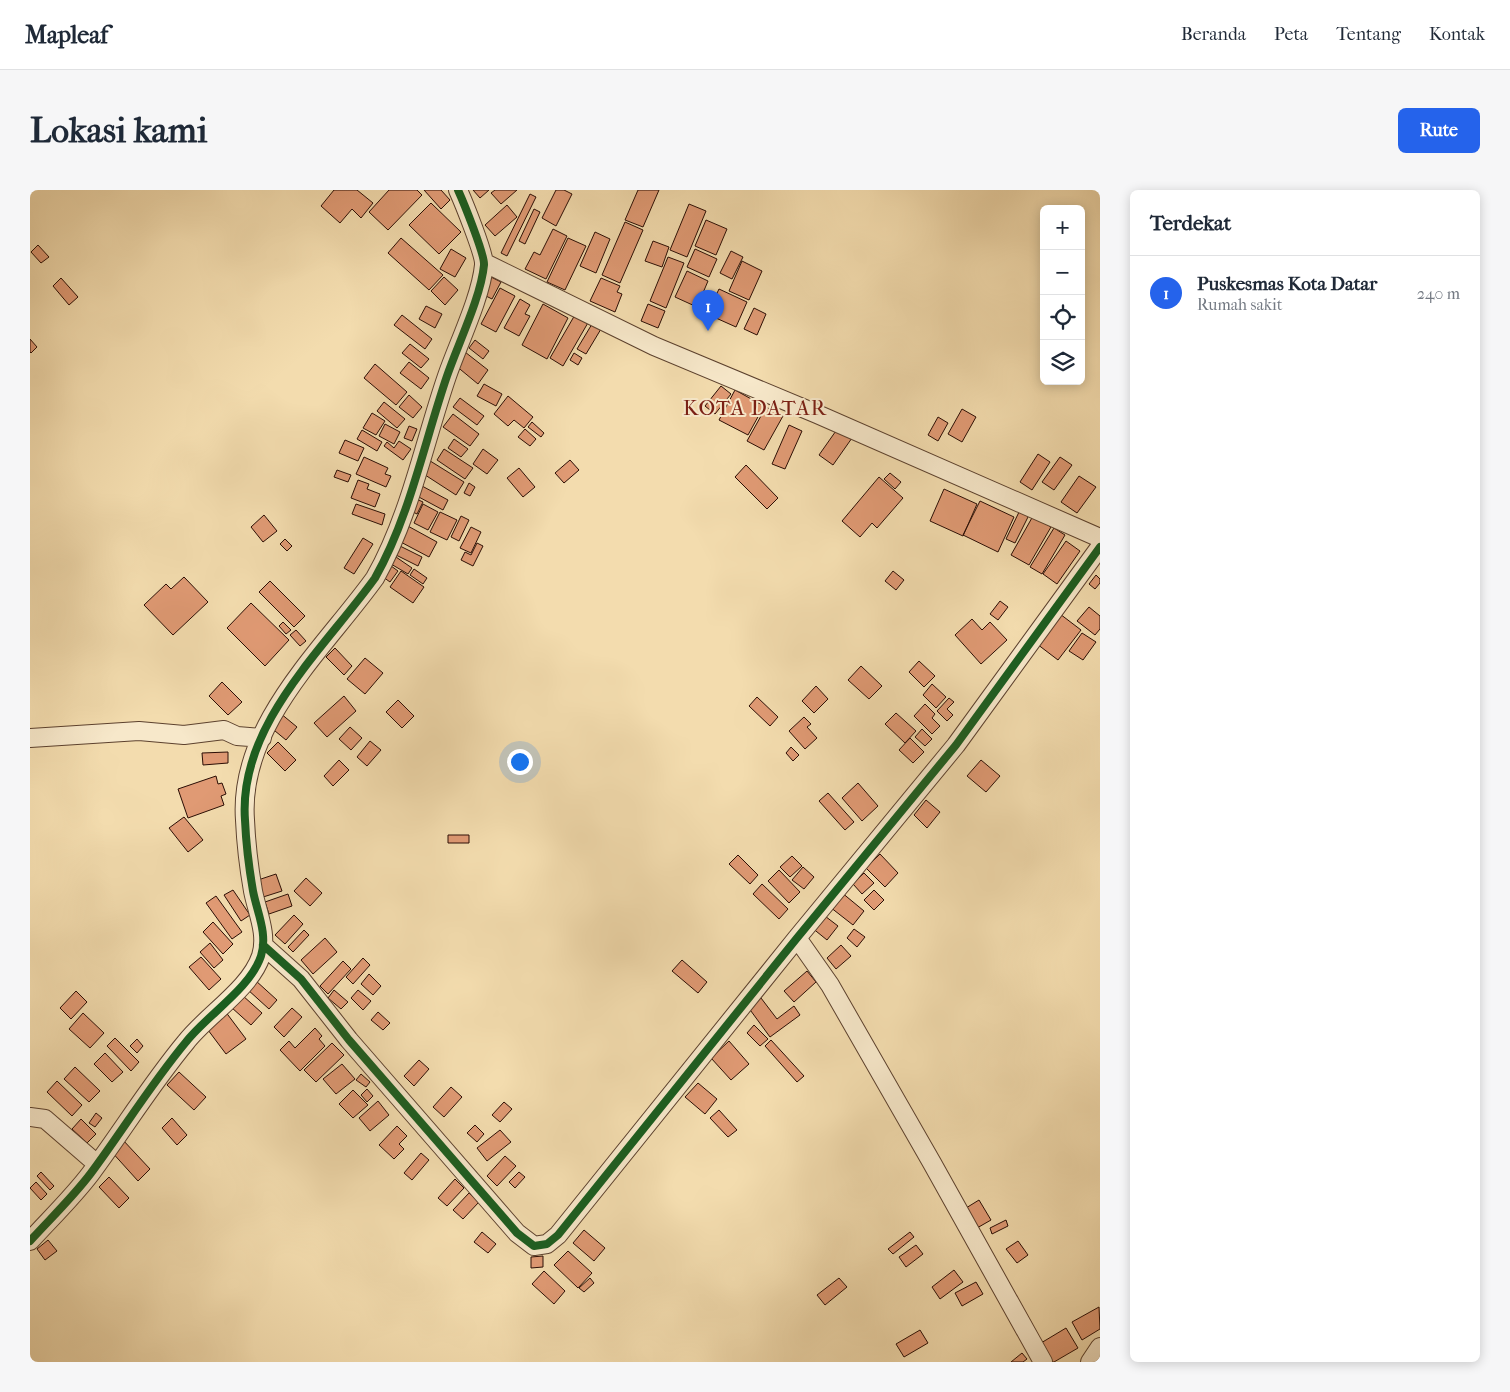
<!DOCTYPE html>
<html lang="id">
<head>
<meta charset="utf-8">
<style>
  :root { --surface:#fff; --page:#f6f6f7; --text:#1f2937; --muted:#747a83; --line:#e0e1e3; --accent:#2563eb }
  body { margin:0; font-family:"IM FELL French Canon",serif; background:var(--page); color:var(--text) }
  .controls { position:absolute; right:15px; top:15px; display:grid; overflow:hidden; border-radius:8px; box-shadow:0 2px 12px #0003 }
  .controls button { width:45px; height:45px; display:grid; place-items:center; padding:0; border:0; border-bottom:1px solid var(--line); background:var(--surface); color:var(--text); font:25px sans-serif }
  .you { position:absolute; left:489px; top:571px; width:18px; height:18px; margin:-12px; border:4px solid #fff; border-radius:50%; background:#1a73e8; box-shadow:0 0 0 8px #1a73e833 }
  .badge { display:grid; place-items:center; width:32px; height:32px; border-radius:50%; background:var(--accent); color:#fff; font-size:16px; font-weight:700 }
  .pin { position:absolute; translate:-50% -41px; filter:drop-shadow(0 1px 2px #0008) }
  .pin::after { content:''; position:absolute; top:26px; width:18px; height:15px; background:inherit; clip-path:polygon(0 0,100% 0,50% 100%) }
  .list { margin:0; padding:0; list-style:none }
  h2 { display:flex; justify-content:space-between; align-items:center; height:65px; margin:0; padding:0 20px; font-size:21px }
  h2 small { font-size:16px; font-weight:400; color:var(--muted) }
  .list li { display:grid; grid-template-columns:32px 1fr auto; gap:15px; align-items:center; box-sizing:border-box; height:75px; padding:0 20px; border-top:1px solid var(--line) }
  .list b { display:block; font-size:19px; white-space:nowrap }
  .list p { margin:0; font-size:16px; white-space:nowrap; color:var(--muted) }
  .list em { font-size:16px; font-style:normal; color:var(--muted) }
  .icon { flex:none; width:28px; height:28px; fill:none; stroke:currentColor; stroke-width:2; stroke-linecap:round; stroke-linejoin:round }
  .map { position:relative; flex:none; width:1070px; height:1172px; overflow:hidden; border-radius:8px }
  header { display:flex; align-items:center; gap:30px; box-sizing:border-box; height:70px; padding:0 25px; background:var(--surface); border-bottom:1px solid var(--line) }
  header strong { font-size:24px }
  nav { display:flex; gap:28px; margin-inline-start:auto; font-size:18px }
  .intro { display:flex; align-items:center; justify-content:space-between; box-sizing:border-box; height:120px; padding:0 30px }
  h1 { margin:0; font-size:35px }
  .button { padding:12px 22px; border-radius:8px; background:var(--accent); color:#fff; font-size:18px; font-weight:700 }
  main { display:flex; gap:30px; padding:0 30px }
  aside { flex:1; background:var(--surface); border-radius:8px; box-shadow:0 2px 12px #0003 }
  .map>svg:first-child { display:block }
</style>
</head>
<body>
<header>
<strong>Mapleaf</strong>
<nav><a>Beranda</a><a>Peta</a><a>Tentang</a><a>Kontak</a></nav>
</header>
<div class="intro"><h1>Lokasi kami</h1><a class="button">Rute</a></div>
<main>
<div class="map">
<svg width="1070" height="1172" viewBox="0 0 1070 1172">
  <rect width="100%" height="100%" fill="#f3dcae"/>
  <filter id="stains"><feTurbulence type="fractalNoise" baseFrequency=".004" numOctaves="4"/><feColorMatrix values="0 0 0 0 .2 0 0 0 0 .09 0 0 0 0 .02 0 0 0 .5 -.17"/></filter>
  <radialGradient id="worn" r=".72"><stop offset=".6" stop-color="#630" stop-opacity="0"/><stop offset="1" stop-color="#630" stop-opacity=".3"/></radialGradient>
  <path fill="#e09a74" stroke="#2a0d04" d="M304,0H327L343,13L331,28L322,19L310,33L291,16Z
    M359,0H387L392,5L358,40L339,22Z
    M394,0H411L420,10L411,19Z
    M443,0H459L450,8Z
    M465,0H487L471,14L461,3Z
    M526,0H534L542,4L526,36L512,28Z
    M608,0H629L613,37L595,30Z
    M500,4L506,7L477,66L471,63Z
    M401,13L431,42L409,64L379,35Z
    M659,14L676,21L657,67L640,60Z
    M477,15L487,27L465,46L455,35Z
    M504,19L510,22L495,54L489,51Z
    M676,30L697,39L686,65L665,56Z
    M595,32L613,40L590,93L572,85Z
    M523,39L537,46L516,89L495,79L504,62L510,65Z
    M565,42L580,49L566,83L550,76Z
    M371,48L413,85L399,100L358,63Z
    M538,48L556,56L535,100L517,92Z
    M623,51L639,57L632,77L615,71Z
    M8,55L19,67L11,73L1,62Z
    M421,59L436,68L425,87L410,79Z
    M665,59L687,69L679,87L657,77Z
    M701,61L713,67L702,89L690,83Z
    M638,67L654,73L636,118L620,111Z
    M712,71L732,81L719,110L699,101Z
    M657,81L678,91L667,117L645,107Z
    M457,85L471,92L462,109L448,102Z
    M414,87L428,100L415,115L401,101Z
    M31,88L48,107L39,115L23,96Z
    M571,88L590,96L587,102L592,104L585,122L560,111Z
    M470,98L485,106L466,142L451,134Z
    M689,99L717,112L706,137L677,124Z
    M490,109L500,115L495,124L500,126L489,146L474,138Z
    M513,114L538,128L517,169L492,155Z
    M618,114L635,121L628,138L611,131Z
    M396,116L412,124L405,138L389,129Z
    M724,118L736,124L727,145L714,139Z
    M546,123L559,131L533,176L520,168Z
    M372,125L402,149L395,159L364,135Z
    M562,134L571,139L556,164L547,159Z
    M0,149L7,157L1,163L0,162Z
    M445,150L459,161L453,169L439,158Z
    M380,154L399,169L391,178L372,163Z
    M435,162L458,180L448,194L425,175Z
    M544,163L552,168L548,175L540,170Z
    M379,172L399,188L391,199L370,183Z
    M345,174L377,202L366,215L334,188Z
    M454,194L472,204L466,216L447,206Z
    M691,196L701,204L685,224L675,216Z
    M705,200L734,216L718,245L689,230Z
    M379,205L392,217L383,228L369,217Z
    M478,206L503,227L494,238L484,230L478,236L464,224Z
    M430,208L454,226L447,235L423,217Z
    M354,212L375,229L367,238L347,221Z
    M736,217L753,226L734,260L717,251Z
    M932,219L946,227L932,252L918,244Z
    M342,223L355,231L346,245L333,238Z
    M423,224L449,244L440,256L413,237Z
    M908,227L918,233L908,251L898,245Z
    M502,232L514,243L511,247L498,237Z
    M355,234L370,242L364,254L349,246Z
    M759,235L772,241L755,279L742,274Z
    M379,236L387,239L382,251L374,248Z
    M808,238L822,248L803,275L789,265Z
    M495,239L506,249L500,256L488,247Z
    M332,240L352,252L347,261L327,249Z
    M424,249L438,259L431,267L418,258Z
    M315,250L334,258L328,271L309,263Z
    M369,251L381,259L373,270L354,256L357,252L364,258Z
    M414,259L443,278L435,289L407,270Z
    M453,259L468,270L457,284L443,274Z
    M1008,264L1020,272L1002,300L990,292Z
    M334,267L358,278L355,284L361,286L356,297L326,284Z
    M1030,267L1042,275L1024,300L1012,292Z
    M397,269L434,292L426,305L389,281Z
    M540,270L549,280L534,293L525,283Z
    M716,275L748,308L737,319L705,287Z
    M489,278L505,297L493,307L477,288Z
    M307,280L321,285L318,292L304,287Z
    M860,283L871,292L865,299L854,289Z
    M1049,286L1066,297L1047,323L1031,312Z
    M849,287L873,308L847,338L842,333L830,347L812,331Z
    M328,290L339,294L337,299L350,304L345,317L321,308Z
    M439,293L445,297L440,306L434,303Z
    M392,296L418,310L413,320L387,306Z
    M914,299L947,314L933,346L900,331Z
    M382,307L393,312L387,324L377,319Z
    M950,311L984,327L968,362L933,345Z
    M326,314L355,324L352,335L322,324Z
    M393,314L408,322L398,340L384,333Z
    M990,320L999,325L985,353L976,349Z
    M410,322L427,330L417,350L400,342Z
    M234,325L247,341L233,352L221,337Z
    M431,326L439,330L429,351L421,347Z
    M1003,326L1021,337L999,375L981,365Z
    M376,335L407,352L399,367L367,350Z
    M441,337L451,342L441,363L430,358Z
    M1024,338L1035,345L1012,384L1000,377Z
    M333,348L343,354L324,384L314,378Z
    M255,349L262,356L257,361L250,354Z
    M1036,351L1050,361L1027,394L1013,384Z
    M447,353L453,356L443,376L431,370L435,362L441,365Z
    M368,355L392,367L388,376L364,364Z
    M366,367L382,378L378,384L361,374Z
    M357,373L368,381L360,392L349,384Z
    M384,379L397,388L393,394L380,385Z
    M371,381L394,397L383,413L360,397Z
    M863,381L874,390L866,400L855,391Z
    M1066,385L1070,389V393L1065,399L1059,394Z
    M154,387L178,412L143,445L114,415L136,394L141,399Z
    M240,391L275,426L264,437L229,402Z
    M970,411L978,417L968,430L960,424Z
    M221,413L259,450L235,476L197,438Z
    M1059,417L1070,426V439L1065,445L1047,431Z
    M1030,424L1051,440L1028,470L1007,454Z
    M942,429L952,440L960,432L977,450L951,474L925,445Z
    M253,432L261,440L256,444L249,436Z
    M266,440L276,451L270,456L260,445Z
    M1052,443L1066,452L1053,470L1039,461Z
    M305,458L322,476L314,485L296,467Z
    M335,468L353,483L335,504L317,489Z
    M889,471L905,486L894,497L879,482Z
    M831,476L852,496L839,509L818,490Z
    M192,492L212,512L198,525L179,506Z
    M902,494L916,507L906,518L893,505Z
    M786,496L798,509L784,523L772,511Z
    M314,506L326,521L297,547L284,533Z
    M727,507L748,527L740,536L719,516Z
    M919,508L924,512L917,519L923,525L917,531L907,521Z
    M368,510L384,526L372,538L356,522Z
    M895,514L905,524L902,528L910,536L902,544L884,526Z
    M250,523L267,537L256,550L239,536Z
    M866,523L886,541L875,553L855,534Z
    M774,527L781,534L777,537L787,548L775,559L759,541Z
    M320,537L332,548L321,560L309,549Z
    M892,539L902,549L895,556L885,547Z
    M880,548L894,562L883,573L869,560Z
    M340,551L351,560L337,576L327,567Z
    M248,552L266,570L255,581L237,563Z
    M761,557L769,565L763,571L756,563Z
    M198,562V573L173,575L172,563Z
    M309,570L319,580L303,596L294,586Z
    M951,570L970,586L956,602L937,586Z
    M186,586L188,594L192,593L196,604L191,606L194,615L158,628L148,599Z
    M828,593L848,616L832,631L812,608Z
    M798,603L824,632L815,640L789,611Z
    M896,610L910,622L897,638L884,625Z
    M154,627L173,650L158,662L139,638Z
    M418,645H439V653H418Z
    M850,664L868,683L855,697L836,678Z
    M708,665L728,685L720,694L699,674Z
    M762,666L772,676L760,687L750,677Z
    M773,677L784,687L774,699L762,690Z
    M749,680L770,702L759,713L738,691Z
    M834,683L844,693L832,704L823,694Z
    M246,684L252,701L230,708L225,691Z
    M276,688L292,703L280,716L264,701Z
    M732,694L758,719L749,729L723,704Z
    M203,700L220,725L211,731L194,705Z
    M844,700L854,710L844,720L834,710Z
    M811,702L834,721L823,735L800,717Z
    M258,704L262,716L239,724L235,712Z
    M186,706L212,742L202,749L176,713Z
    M791,723L808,736L797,750L781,737Z
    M264,725L273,734L255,754L245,745Z
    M183,732L203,754L193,764L173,742Z
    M824,739L835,747L827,757L817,748Z
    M274,740L279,745L263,762L258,757Z
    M295,748L307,762L283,784L271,770Z
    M180,753L193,770L184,778L170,762Z
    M811,755L821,766L806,779L797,768Z
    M171,767L191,789L179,800L159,777Z
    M333,768L340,775L323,794L316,787Z
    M652,770L677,792L668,803L642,781Z
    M313,771L321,779L298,804L290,796Z
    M777,781L786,792L764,812L754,801Z
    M339,784L351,796L343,805L331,794Z
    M225,790L247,810L239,819L217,799Z
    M304,800L318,812L311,819L298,808Z
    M328,800L341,811L333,820L321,808Z
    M46,801L57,812L41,829L30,818Z
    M212,805L232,823L221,835L201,817Z
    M731,808L747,829L764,816L770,825L740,847L718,817Z
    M262,818L272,827L254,847L244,837Z
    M195,821L216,849L196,864L175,836Z
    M348,822L360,833L353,840L341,830Z
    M53,823L74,843L60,858L39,839Z
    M724,835L738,849L730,856L717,843Z
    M285,838L292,846L289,849L295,856L270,881L250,860L259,851L265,858Z
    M85,848L109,872L101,881L77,856Z
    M107,849L113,856L107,863L100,856Z
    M741,850L774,886L767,892L735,856Z
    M699,851L719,874L701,890L681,868Z
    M302,853L314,865L286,892L274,880Z
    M75,863L93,882L82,892L64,874Z
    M389,870L399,879L384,896L374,886Z
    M312,874L325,889L306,904L293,889Z
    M45,877L70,901L59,912L34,889Z
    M149,882L176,907L164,920L137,895Z
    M331,884L340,892L336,897L326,890Z
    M27,891L52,915L42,926L17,902Z
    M668,893L687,909L675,924L655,907Z
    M421,897L432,907L414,927L403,917Z
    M337,899L343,906L337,912L331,905Z
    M323,900L338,915L323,928L309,914Z
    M348,911L359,925L340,941L329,928Z
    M474,912L482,919L470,932L462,925Z
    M689,920L707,940L698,947L680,928Z
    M66,923L72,928L65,937L59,933Z
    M142,928L157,945L147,955L132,938Z
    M51,929L66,944L57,953L42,939Z
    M445,935L454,944L447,952L437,943Z
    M367,936L377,946L369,954L374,959L364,969L349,955Z
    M470,940L481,952L457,971L447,958Z
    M92,949L120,979L108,991L80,960Z
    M391,963L399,970L382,990L374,983Z
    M475,966L486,976L467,996L457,986Z
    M11,982L24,996L20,1000L7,986Z
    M489,982L495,987L485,998L479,992Z
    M79,987L99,1008L89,1018L69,997Z
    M425,989L434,998L417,1016L408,1008Z
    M6,992L17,1004L11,1010L0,998Z
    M439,1003L449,1012L433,1029L423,1020Z
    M949,1010L961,1030L947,1038L936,1018Z
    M976,1030L978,1036L962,1044L960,1038Z
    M554,1040L575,1058L564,1071L543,1053Z
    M452,1042L466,1054L458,1063L444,1052Z
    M880,1042L884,1047L863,1064L858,1059Z
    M18,1050L27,1061L15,1070L7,1059Z
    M988,1051L998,1065L987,1073L976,1059Z
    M886,1055L893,1064L876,1077L869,1067Z
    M538,1061L562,1083L548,1098L524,1075Z
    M513,1066V1077L501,1078V1067Z
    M924,1080L933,1092L910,1109L902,1097Z
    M514,1081L535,1101L524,1114L502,1094Z
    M560,1088L564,1093L554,1102L549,1098Z
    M809,1088L817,1097L795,1115L787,1105Z
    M946,1092L953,1104L932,1116L925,1103Z
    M1069,1117L1070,1139L1052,1150L1042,1132Z
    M1036,1138L1048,1158L1024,1172H1016L1006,1156Z
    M890,1140L898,1153L874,1167L866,1154Z
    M992,1163L997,1169L993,1172H981Z"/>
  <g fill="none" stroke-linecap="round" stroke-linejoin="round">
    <g stroke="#5c412e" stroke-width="20">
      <path id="minor" d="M455,73L624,156L787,224L1070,348
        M0,548L109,541L154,545L194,540L207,546L232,548
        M767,748L800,795L902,973L1013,1172
        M233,755L271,789L319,850L487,1043L504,1056L517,1054L528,1045L767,748L926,555L1070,357
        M0,927L15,929L67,974
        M0,1051C20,1029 43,1007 61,983C93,940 121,894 156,852C177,825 220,799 231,766C238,744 227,722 223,701C219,678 216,653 215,630C208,535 294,459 345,388C380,326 394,253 417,186C428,154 451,107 454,75C455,65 433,11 428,0
        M1060,1172L1070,1157"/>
    </g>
    <use href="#minor" stroke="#f7e8ca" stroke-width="18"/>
    <g stroke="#f7e8ca" stroke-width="11">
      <path id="cycleway" d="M233,755L271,789L319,850L487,1043L504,1056L517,1054L528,1045L767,748L926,555L1070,357
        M0,1051C20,1029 43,1007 61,983C93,940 121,894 156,852C177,825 220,799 231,766C238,744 227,722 223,701C219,678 216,653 215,630C208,535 294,459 345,388C380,326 394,253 417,186C428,154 451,107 454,75C455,65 433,11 428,0"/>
    </g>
    <use href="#cycleway" stroke="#1b5e20" stroke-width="8"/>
  </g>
  <g text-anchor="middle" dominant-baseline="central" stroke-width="4" stroke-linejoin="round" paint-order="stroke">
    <g font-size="21" letter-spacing="1" fill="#7a1f14" stroke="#f7e8ca">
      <text x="725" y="218">KOTA DATAR</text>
    </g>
  </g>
  <rect width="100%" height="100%" filter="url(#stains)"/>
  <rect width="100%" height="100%" fill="url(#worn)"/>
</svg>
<div class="controls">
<button>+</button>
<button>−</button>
<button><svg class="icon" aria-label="locate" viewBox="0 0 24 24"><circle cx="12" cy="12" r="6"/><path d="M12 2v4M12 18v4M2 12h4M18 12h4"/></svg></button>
<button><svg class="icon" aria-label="layers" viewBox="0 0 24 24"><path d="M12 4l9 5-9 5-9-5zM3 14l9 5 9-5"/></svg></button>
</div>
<div class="you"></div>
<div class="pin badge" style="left:678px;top:141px">1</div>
</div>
<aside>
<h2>Terdekat<small></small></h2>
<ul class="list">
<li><span class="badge">1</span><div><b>Puskesmas Kota Datar</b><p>Rumah sakit</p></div><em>240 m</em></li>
</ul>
</aside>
</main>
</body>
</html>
